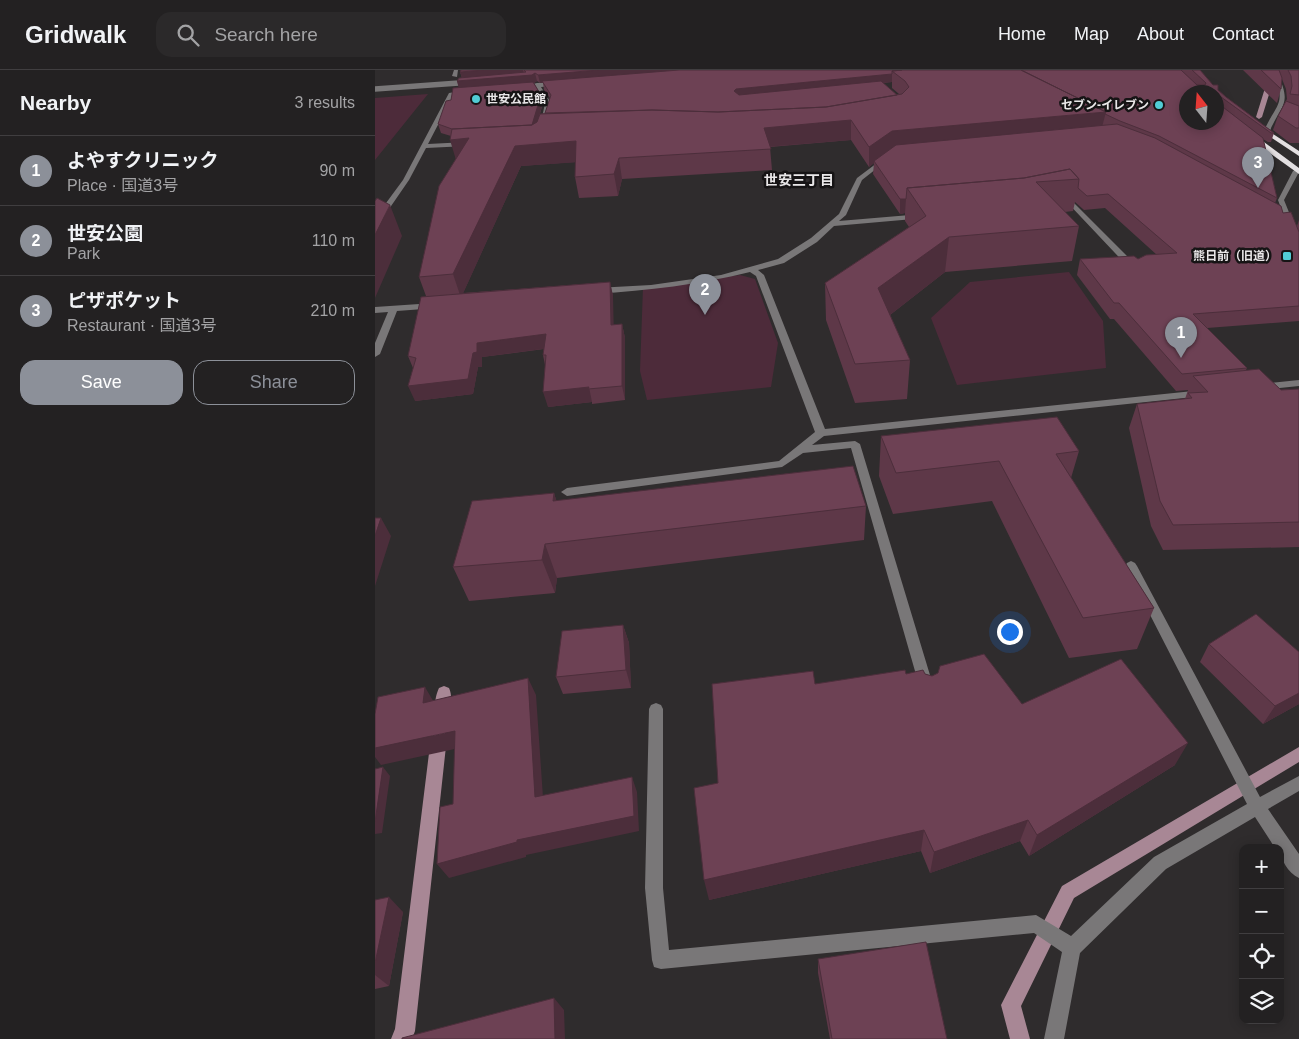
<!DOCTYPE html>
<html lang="en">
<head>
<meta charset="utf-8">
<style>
  :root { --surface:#232122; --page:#2b292a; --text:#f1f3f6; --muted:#a3a3a5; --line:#403e40; --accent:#8c9099 }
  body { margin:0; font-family:Helvetica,"Noto Sans JP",sans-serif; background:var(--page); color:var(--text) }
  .controls { position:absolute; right:15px; bottom:15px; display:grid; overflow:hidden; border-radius:10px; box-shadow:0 2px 12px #0003 }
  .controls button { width:45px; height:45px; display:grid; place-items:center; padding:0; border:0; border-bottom:1px solid var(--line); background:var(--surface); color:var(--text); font:25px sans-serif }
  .compass { position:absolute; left:804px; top:15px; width:45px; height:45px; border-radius:50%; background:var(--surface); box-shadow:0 2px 12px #0003; rotate:343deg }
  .you { position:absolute; left:634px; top:561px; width:18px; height:18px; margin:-12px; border:4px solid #fff; border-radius:50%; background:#1a73e8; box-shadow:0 0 0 8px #1a73e833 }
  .badge { display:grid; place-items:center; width:32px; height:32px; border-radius:50%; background:var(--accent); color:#fff; font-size:16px; font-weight:700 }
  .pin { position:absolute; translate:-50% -41px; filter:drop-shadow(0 1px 2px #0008) }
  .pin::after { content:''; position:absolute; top:26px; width:18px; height:15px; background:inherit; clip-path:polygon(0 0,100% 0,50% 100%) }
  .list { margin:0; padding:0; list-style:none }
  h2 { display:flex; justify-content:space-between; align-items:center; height:65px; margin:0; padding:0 20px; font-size:21px }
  h2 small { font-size:16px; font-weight:400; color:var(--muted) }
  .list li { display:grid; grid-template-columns:32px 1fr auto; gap:15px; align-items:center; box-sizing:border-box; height:70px; padding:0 20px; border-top:1px solid var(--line) }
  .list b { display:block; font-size:19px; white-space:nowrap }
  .list p { margin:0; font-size:16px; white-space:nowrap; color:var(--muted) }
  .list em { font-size:16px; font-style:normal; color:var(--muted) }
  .actions { display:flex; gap:10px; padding:15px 20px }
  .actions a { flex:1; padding:11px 0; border:1px solid var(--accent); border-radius:15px; text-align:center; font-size:18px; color:var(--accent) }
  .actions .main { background:var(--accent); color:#fff }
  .icon { flex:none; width:28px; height:28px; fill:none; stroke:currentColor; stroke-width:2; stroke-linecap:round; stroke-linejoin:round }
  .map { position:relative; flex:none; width:924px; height:969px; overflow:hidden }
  header { display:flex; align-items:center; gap:30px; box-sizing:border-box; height:70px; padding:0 25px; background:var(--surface); border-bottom:1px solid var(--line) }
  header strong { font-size:24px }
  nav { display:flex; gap:28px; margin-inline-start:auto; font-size:18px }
  .search { width:350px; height:45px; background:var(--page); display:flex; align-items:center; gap:12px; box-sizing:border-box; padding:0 18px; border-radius:15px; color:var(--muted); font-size:19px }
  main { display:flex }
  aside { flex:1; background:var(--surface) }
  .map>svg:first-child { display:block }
</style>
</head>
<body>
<header>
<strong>Gridwalk</strong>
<div class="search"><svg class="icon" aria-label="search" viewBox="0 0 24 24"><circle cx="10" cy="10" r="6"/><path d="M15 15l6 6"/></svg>Search here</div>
<nav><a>Home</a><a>Map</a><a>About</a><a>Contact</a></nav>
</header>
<main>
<aside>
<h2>Nearby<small>3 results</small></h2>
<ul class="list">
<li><span class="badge">1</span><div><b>よやすクリニック</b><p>Place · 国道3号</p></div><em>90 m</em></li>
<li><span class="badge">2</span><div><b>世安公園</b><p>Park</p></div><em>110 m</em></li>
<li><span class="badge">3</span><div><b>ピザポケット</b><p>Restaurant · 国道3号</p></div><em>210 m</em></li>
</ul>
<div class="actions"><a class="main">Save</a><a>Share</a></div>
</aside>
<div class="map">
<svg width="924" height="969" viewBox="0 0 924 969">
  <rect width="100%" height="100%" fill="#2f2c2d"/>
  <path fill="#4d2b3a" d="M53,24L0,90V28Z
    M694,202L728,251L731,298L582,315L556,248L595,212Z
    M365,205L380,209L403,273L396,317L272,330L265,301L268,217Z"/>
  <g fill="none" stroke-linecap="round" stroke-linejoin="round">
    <path fill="#a88795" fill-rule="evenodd" d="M885,0H889L896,18L887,47L884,49L881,47L890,18Z
      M69,616L74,618C78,626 76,641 72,650L67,651L62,650C58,641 60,626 64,618Z
      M64,660L69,662L72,667L40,961L37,969H16L20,959L56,667L59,662Z
      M924,677V692L699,828L646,936L655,969H635L626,935L687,816Z"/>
    <path fill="#797778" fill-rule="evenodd" d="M79,0H83L82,7L77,6Z
      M897,0H901C918,36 907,32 894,63L891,65L888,63C901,32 913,36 897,0Z
      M185,12L187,15L166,17L176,33L171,52L166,53L170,33L161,18L145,20L142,18L162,13Z
      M93,20L95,23L79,24L53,74L92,72L95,74L92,76L51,78L34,110L3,155H0V148L28,110L74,23Z
      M510,87L515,88L487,110L471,145L464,151L547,144H550V148L459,156L442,172L409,193L383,200L389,205L450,359L828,320L833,323L828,326L449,366L437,375L480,371L485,374L558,615L556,619L551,621L546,619L544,615L476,378L428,383L407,397L192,426L186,422L192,418L404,391L440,362L381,206L375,202C324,215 273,220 221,224L217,221L221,218L276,215L346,205L403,189L436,168L464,144L482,108Z
      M924,98V102L909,130L924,167V179L920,177L903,130L918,101Z
      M691,125L763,197V201H757L689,129L683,128Z
      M59,233L62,234V238L22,241L5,284L0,287V273L13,242L0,243V237Z
      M924,310V316L886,320L881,317L886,314Z
      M756,491L760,493L762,496L885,727L924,706V721L893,739L924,784V808C913,803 905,789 905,778H900L880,747L791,799L705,883L689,969H669L687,882L659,863L286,899L279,897L277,890L270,818L274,639L276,635L281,633L286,635L288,639V818L294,880L661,845L696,866L779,787L872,734L750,496L752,493Z"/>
    <path fill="#e3dfe1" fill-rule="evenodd" d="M842,37L924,98V104L864,61L842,42Z
      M881,53L924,81V86L879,56L878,55Z"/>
    <path stroke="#797778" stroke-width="5.5" d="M0,19L84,13"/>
  </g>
  <path fill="#5e3848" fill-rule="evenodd" d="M86,0H825L838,15L851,27L899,63L896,72H893L888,69L902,128L900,133L908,143L922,156L924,150V251L832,258L872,298L871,300L906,320L924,319V477L788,480L776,456L754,358L762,334L810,329L813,320L801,321L739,249H735L702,205L705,189H763L782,185L730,138L709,140L700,132L698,141L690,142L704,156L697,191L570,202L515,245L535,290L532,329L480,333L451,250L450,213L534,157L530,151V143L525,144L498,104L499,93L494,97L476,70L395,77L397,100L247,109L243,126L204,128L200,107V92L146,96L88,223L235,212L238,226V255L247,254L250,268V330L217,334V332L173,337L170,295L168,285L169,279L107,287V297H103L98,324L40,331L38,298L33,286L51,226L44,207L81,89L76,66L66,63L63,54L76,30L84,17L82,11L87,8L85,2ZM162,11L165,13H168L169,20L175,28L170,43L165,44L168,33L166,25L159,13ZM517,12V18L524,24L522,25L508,13Z
    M868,0H924V73H915L898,60L903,46L912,29L911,19L907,9L906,19L902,33Z
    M506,366L704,381L696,408L779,538L762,579L694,588L617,431L518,444L504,406Z
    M179,423L181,430L491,436L489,470L182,508L180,523L94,531L78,497Z
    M248,555L254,573L256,618L188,624L181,607Z
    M834,574L924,582V634L888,654L825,592Z
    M531,604H550L647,634L800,695L654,786L645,771L555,803L546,781L334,830L343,713L440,614Z
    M0,830L28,842L14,916L0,919Z
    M443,889L572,969H455L443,903Z"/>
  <path fill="#4c2e3b" d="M109,0H148L149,5L160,3L162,11L159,13L84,19L82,11L88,10L85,2Z
    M224,0H337L167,11L168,13H165L163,5Z
    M517,4V12L362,28L359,21L361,19Z
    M166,25L168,33L158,67L155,59Z
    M731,42L726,61L499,91V93L494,97V77L517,61Z
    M476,50V70L390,77L389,58Z
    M94,68L81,90L75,70Z
    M201,71L205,92L146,96L86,228L78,204L140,76Z
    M244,88L247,109L243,126L239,104Z
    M525,129H531L530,143L525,144Z
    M15,135L27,166L0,228V165Z
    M574,167L570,202L502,255L503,218Z
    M235,212L238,226L239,269L236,255Z
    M247,254L250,268V330L247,316Z
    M171,264L175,278L107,287V297H103L98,324L40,331L33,316L98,283L102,273Z
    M214,317L217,332L173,337L168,322Z
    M179,423L190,457L178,431Z
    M6,448L16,466L0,516V466Z
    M170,474L182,508L180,523L167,490Z
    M248,555L254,573L256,618L251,600Z
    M153,608L161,625L169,742L160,727Z
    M50,617L60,634L48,633Z
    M924,623V634L888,654L900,636Z
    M80,661L89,677L6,695L0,687V678Z
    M813,673L800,695L654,786L662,765Z
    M8,697L15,706L7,763L0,764V752Z
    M257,707L262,722L264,761L151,785V787L74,808L62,794L142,770Z
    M653,750L645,771L555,803L559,782Z
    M549,760L546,781L334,830L329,810Z
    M14,827L28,842L14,916L0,905V893Z
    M179,928L189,940L190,969H180Z"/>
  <path fill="#6d4154" stroke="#4c2e3b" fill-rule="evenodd" d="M86,0H109L85,2Z
    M149,0H224L163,5L160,3L157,5L82,11L84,8L151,2Z
    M304,0H527L517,1V4L361,19L359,21L364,25L506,11L522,25L451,37L343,42L277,40L170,43L176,25L167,11Z
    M527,0H646L731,42L517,61L494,77L476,50L389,58L396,79L244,88L239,104L200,107L201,71L140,76L78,204L44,207L64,116L94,68L75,70L77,59L157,55L162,52L165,44L277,40L343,42L451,37L527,24L534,17L530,11L517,1Z
    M646,0H806L822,15H830L831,13L817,0H825L838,15H843V20L851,27L899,63H896L846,27H843L844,34L888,68L902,128L784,66L745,51L730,44L731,42ZM812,22H842V52H812Z
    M886,0H904L907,8L906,19Z
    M913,0H924V25L915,24L917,16L916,6Z
    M158,12L166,25L157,55L77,59L63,54L71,31L76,30L78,18Z
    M911,31L924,36V58H921L903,46Z
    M742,54L780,68L906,136L908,143L916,142L924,162V236L818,244L872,298L807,304L744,233H739L705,189L759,186L763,189L771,185L802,183L733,124L712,126L703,118L704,109L695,99L649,108L532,118L531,129H525L499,91L521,75Z
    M695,99L704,109L661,112L704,156L574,167L503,218L535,290L480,294L450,213L551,146L532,118L649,108Z
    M2,128L15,135L0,165V131Z
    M235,212L236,255L247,254V316L213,319L214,317L168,322L171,285H168L171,264L102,273V282L98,283L93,309L33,316L41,288L33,286L46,227Z
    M884,299L906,320L924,319V452L798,455L785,431L762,334L817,328L813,323L833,322L818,306Z
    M682,347L704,381L681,384L779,538L708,548L624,391L521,403L506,366Z
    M478,396L491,436L170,474L167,490L78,497L97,431L179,423L178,431Z
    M0,448H6L0,466Z
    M881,544L924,582V623L900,636L834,574Z
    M248,555L251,600L181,607L187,561Z
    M609,584L647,634L746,589L813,673L662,765L653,750L559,782L549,760L329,810L319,718L343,713L337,614L438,601L440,614L530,600L531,604L548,600L550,604L557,606L563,603L565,596Z
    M153,608L160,727L257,707L259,746L142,770V772L62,794L65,737L78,734L80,661L0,678V644L3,627L50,617L48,633Z
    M8,697L0,752V699Z
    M14,827L0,893V830Z
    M551,872L572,969H457L443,889Z
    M179,928L180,969H27V968Z"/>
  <g fill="#51ccd5" stroke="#161415" stroke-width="2">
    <circle cx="101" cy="29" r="5"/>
    <circle cx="784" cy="35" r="5"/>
    <rect x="907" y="181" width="10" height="10" rx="2.5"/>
  </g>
  <g text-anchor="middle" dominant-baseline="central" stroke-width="5" stroke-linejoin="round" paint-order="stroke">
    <g font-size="12" font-weight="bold" fill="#e9e7e8" stroke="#161415" text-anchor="end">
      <text x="111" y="29" text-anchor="start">世安公民館</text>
      <text x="774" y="35">セブン-イレブン</text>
      <text x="902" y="186">熊日前（旧道）</text>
    </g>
    <g font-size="14" font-weight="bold" fill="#e9e7e8" stroke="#161415">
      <text x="424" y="110">世安三丁目</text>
    </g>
  </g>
</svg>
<div class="controls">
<button>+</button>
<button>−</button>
<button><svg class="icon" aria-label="locate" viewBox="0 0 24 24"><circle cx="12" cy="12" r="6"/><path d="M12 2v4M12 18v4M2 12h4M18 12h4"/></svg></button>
<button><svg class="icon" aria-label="layers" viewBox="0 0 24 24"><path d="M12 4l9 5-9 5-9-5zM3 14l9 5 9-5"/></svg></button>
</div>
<svg class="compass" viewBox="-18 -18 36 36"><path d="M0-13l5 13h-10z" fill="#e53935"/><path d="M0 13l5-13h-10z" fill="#a3a3a5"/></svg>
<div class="you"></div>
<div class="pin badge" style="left:806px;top:288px">1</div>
<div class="pin badge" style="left:330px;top:245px">2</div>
<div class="pin badge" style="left:883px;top:118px">3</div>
</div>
</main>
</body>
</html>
